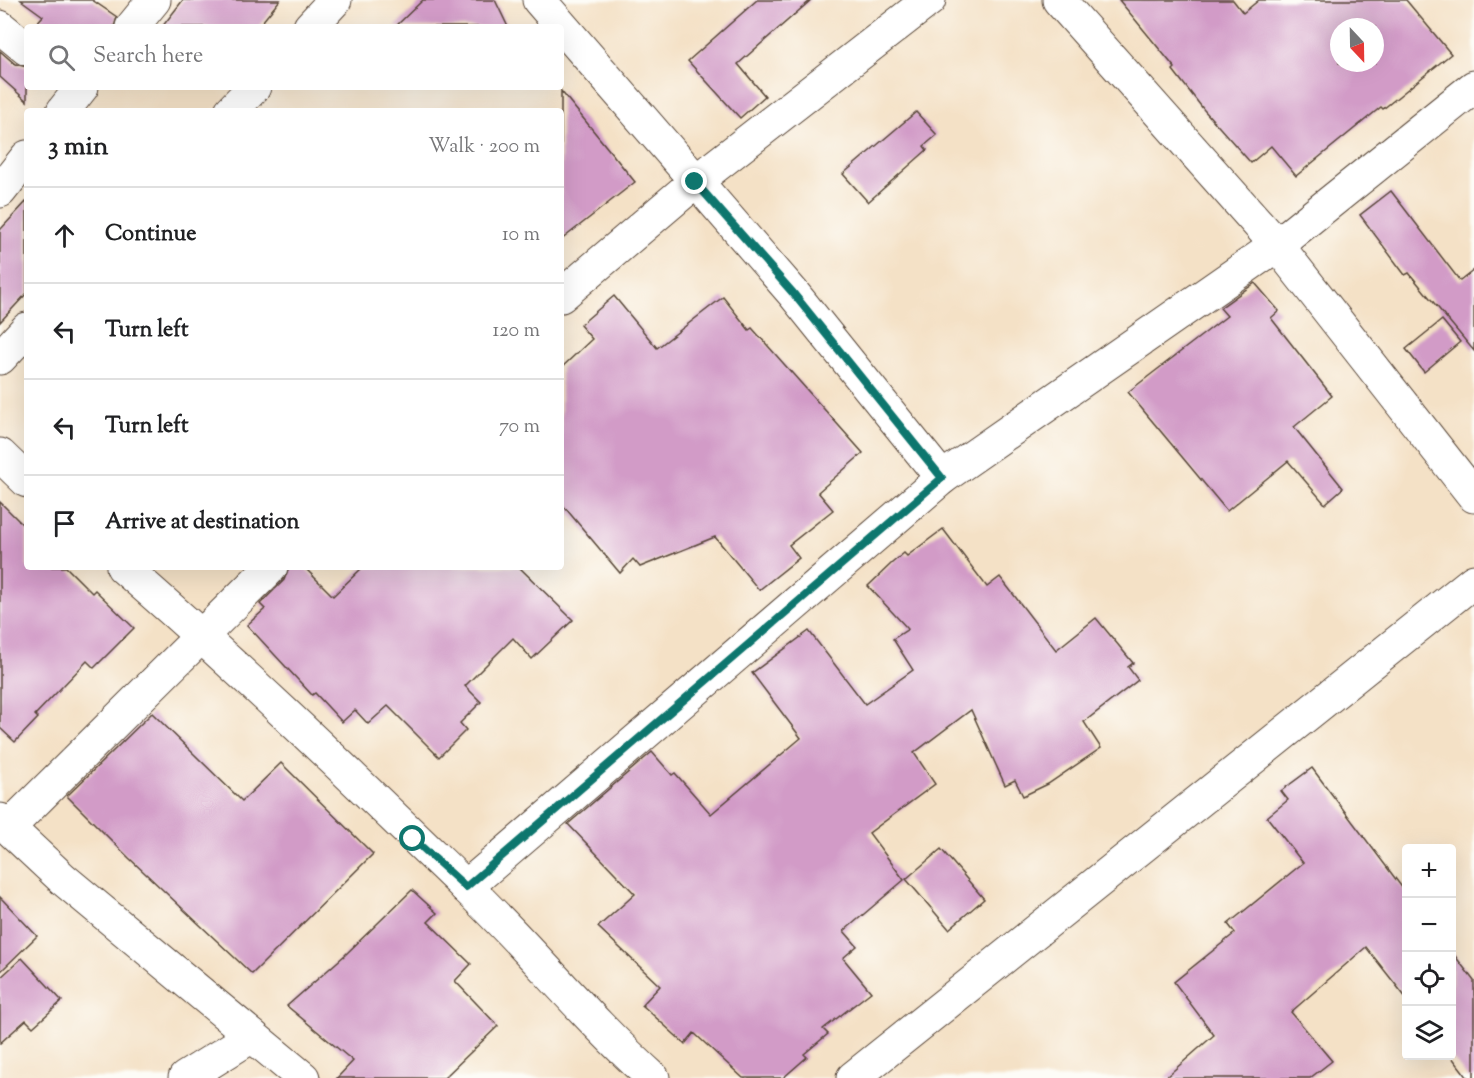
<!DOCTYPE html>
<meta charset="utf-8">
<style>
:root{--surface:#fff;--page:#f6f6f6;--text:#202124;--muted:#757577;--line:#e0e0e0}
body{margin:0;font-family:"Sorts Mill Goudy",serif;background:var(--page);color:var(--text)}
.controls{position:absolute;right:18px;bottom:18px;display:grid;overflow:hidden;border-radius:6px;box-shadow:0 6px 24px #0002}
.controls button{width:54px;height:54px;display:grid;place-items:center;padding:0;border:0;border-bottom:2px solid var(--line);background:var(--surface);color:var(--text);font:30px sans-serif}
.compass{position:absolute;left:1330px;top:18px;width:54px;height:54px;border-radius:50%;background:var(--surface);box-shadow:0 6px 24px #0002;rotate:158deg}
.stop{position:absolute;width:18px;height:18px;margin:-14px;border:4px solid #0f766e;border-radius:50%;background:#fff}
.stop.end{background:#0f766e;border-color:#fff;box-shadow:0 2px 6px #0008}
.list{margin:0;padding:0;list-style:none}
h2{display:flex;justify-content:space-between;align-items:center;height:78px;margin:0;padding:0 24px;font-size:26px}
h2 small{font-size:20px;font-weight:400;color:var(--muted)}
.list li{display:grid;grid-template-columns:39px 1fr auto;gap:18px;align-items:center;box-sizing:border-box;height:96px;padding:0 24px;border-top:2px solid var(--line)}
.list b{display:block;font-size:22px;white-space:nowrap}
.list em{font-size:20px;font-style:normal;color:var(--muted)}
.icon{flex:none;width:33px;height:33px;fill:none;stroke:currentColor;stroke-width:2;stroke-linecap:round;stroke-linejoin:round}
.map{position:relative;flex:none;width:1474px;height:1078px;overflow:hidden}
.search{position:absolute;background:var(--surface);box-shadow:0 6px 24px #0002;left:24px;top:24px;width:540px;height:66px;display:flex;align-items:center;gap:15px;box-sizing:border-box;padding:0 21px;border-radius:6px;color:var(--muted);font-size:22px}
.panel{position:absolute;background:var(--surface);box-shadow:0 6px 24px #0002;left:24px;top:108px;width:540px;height:462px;border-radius:6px}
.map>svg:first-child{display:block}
.building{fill:#d29bc7;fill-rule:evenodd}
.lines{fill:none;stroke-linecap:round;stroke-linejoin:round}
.minor-casing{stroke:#574537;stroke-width:35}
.minor{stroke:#fff;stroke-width:33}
.route{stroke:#0f766e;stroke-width:8}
</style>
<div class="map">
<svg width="1474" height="1078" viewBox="0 0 1474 1078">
<rect width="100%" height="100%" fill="#fdfcf7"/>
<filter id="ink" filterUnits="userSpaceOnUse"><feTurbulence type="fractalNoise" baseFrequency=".0167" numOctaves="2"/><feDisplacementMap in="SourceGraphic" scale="12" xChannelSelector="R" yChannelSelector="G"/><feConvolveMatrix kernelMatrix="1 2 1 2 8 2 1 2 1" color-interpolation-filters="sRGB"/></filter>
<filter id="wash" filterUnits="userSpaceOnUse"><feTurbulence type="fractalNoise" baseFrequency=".008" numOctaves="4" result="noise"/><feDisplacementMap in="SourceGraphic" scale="24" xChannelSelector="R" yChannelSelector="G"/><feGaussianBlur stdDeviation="1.35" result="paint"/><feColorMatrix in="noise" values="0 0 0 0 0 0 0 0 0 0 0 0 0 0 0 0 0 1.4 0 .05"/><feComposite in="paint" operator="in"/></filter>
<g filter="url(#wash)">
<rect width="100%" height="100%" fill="#f4e1c6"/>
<g id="blocks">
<g class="building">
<path d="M21,0H92L117,17L114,27H33L43,16Z"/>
<path d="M183,0H280L258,27H162Z"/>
<path d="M423,0H495L508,27H395Z"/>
<path d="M757,0H811L738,64L765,96L740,118L688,61Z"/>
<path d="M1119,0H1233L1243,13L1259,0H1406L1451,54L1383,109L1381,107L1296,176L1271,146L1251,163L1204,110L1173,70L1175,68ZM1339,27H1375V63H1339Z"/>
<path d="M0,51L15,64L27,67V101L0,77Z"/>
<path d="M561,91L635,182L561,240Z"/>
<path d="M916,112L937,135L924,146L927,150L868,202L843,174Z"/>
<path d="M1391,191L1460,281L1474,270V351L1409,273L1405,275L1360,215Z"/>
<path d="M27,201V293L0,322V230Z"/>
<path d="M1255,283L1279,311L1271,318L1332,396L1294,427L1343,488L1325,504L1288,461L1227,511L1128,392L1227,316L1220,308Z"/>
<path d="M614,296L657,348L723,297L749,330L752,328L863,453L818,492L833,510L789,545L799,558L759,590L715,537L640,567L633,559L620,573L561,503V368L592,339L580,325Z"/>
<path d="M1442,320L1460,342L1424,372L1406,349Z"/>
<path d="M0,502L27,529V567H66L92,593L95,590L134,628L94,668L87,661L35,715L38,718L15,742L0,728Z"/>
<path d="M943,529L987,587L1000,577L1056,650L1096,618L1133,663L1128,667L1138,680L1084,722L1101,748L1048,784L1023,796L1015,780L1005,785L971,710L914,753L935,784L869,833L904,880L844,931L857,946L843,958L871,992L823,1029L828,1034L804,1054L807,1057L783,1078H743L694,1033L685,1044L642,1005L660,986L598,927L635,894L568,824L652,752L672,775L675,773L711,814L801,738L752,673L809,631L865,704L913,670L893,639L908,629L868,586L892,563L904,553L907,556Z"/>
<path d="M289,567H304L333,596L363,567H519L573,620L532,659L513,638L465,686L481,702L460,723L466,730L439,757L388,706L368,724L355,710L342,722L315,693L312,695L247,625L265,609L260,604L284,580Z"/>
<path d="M152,713L242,801L281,763L373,854L252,974L129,858L67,796Z"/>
<path d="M1312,768L1407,894V999L1366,947L1291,1012L1332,1061L1310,1078H1165L1214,1035L1174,982L1235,933L1228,924L1303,863L1267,817L1288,800L1281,791Z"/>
<path d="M941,849L984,899L949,929L906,879Z"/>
<path d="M412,890L437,913L428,922L471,964L455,981L498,1026L444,1078H337L353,1061L287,1006L345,955Z"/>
<path d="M0,897L37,936L0,972Z"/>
<path d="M1452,952L1474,981V1078H1468L1451,1056Z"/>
<path d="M22,958L62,1001L33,1027L26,1020L0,1043V978Z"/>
</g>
</g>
</g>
<g filter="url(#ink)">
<use href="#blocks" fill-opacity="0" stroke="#574537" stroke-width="1.5"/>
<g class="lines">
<defs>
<g id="minor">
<path d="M539,0L793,293L942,478"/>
<path d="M1059,0L1277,245L1474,496"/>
<path d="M0,27L27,49"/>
<path d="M132,27L154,0"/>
<path d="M310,27L335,0"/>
<path d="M63,111L82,87"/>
<path d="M231,111L254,87"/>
<path d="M0,191L27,157"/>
<path d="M561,296L695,182L929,0"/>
<path d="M0,358L27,329"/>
<path d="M0,455L27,481"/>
<path d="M123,567C241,669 353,778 465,886C530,948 586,1018 653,1078"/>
<path d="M0,820L63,879L303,1078"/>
<path d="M9,827L271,567"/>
<path d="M466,887L942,478L1277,245L1474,87"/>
<path d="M185,1078L252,1036"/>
<path d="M853,1078L1474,581"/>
</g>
</defs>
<use href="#minor" class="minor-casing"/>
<use href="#minor" class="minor"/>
</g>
</g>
<g class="lines" filter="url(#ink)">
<path class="route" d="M413,839L466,887L942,478L793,293L695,182"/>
</g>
</svg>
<div class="controls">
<button>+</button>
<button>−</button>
<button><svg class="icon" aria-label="locate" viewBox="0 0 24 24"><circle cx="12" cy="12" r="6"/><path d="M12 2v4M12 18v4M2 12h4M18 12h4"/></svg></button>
<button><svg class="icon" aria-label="layers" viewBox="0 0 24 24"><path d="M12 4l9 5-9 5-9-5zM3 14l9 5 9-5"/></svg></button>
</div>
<svg class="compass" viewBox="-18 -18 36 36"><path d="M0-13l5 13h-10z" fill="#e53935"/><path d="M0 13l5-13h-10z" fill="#757577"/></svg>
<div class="stop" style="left:413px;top:839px"></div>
<div class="stop end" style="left:695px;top:182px"></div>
<div class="search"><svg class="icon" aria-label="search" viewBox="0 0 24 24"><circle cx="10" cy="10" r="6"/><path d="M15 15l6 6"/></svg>Search here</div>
<section class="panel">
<h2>3 min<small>Walk · 200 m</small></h2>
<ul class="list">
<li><svg class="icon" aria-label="ahead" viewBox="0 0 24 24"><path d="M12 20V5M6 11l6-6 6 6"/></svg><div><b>Continue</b></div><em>10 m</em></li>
<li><svg class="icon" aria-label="left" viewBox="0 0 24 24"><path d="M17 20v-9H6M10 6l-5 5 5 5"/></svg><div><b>Turn left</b></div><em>120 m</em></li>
<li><svg class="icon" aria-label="left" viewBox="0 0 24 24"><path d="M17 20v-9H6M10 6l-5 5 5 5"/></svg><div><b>Turn left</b></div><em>70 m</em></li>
<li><svg class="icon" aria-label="arrive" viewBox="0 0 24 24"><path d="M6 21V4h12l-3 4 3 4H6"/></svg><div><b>Arrive at destination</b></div></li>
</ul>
</section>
</div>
